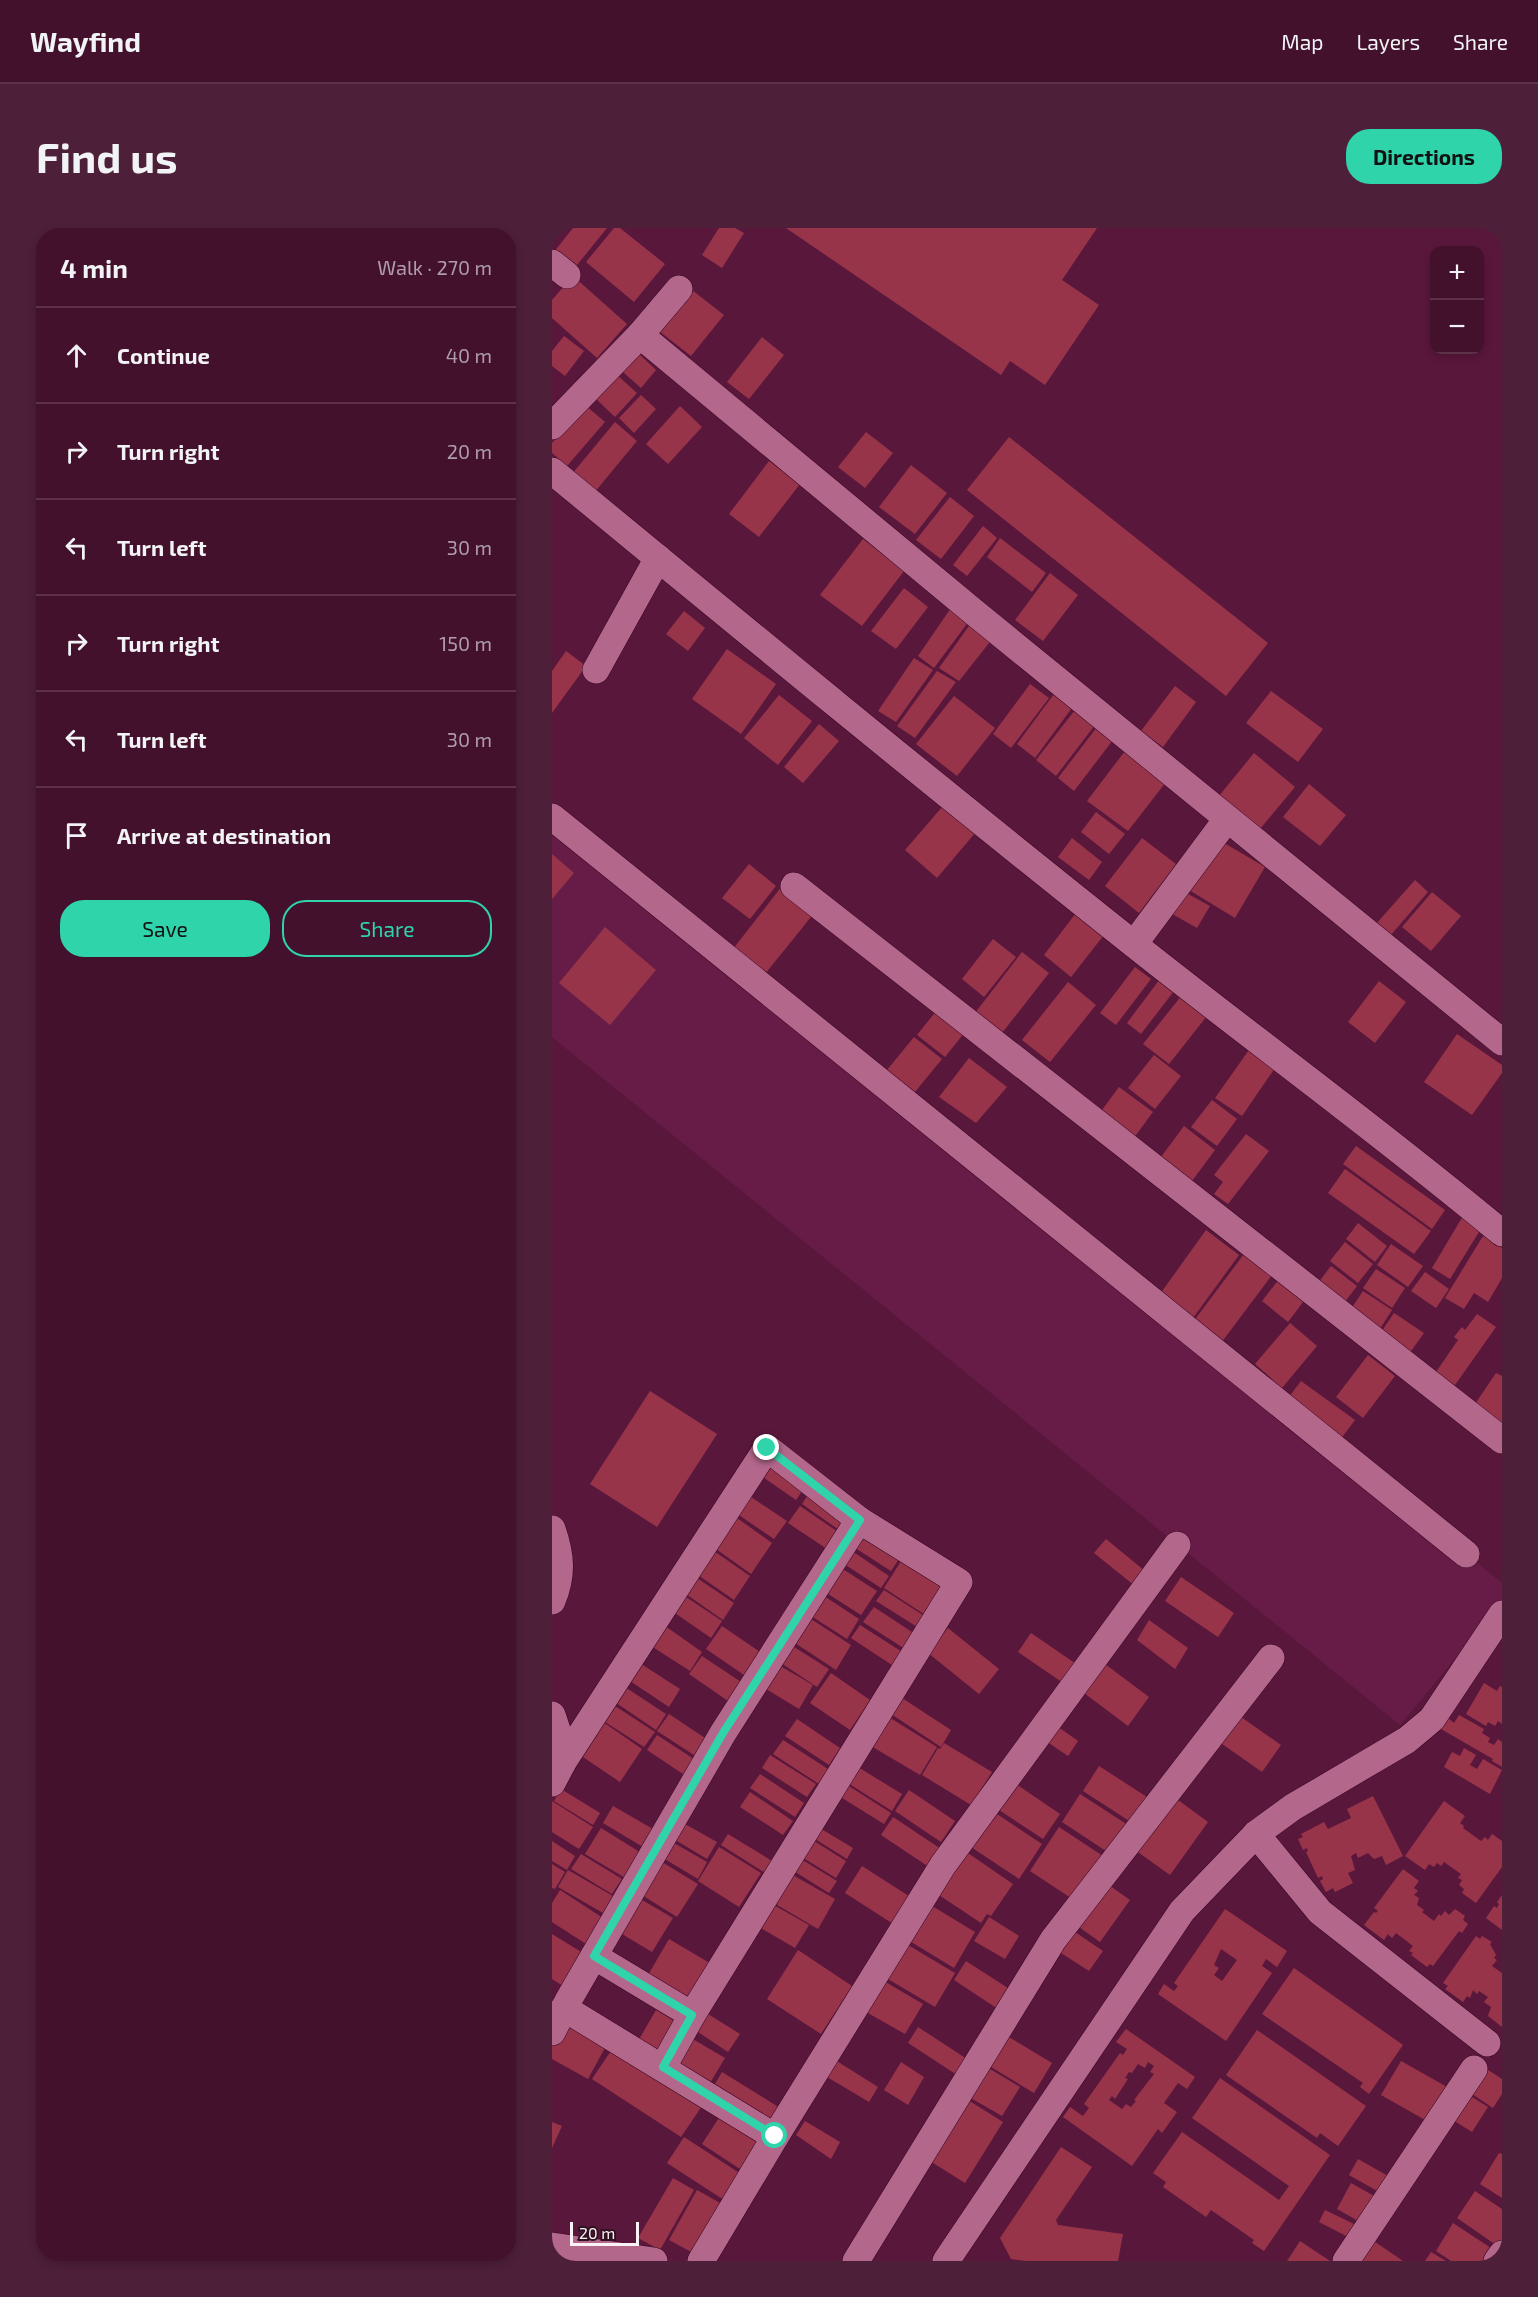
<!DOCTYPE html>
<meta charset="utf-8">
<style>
:root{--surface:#44112d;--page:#4e1f39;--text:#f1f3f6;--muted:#af9daa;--line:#5c3149;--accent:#2fd4aa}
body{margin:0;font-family:"Exo 2",sans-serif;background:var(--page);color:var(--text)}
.controls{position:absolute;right:18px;top:18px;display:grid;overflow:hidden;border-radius:12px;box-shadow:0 3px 9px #0003}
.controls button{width:54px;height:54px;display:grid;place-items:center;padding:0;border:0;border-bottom:2px solid var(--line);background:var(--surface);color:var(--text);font:30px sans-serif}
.scale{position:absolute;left:18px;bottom:15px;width:69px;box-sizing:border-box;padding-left:6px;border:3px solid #fbf2f6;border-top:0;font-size:16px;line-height:21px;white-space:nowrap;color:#fbf2f6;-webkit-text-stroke:4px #2f1120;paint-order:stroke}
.stop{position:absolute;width:18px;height:18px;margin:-14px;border:4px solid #2fd4aa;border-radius:50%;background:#fff}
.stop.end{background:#2fd4aa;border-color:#fff;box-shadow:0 2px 6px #0008}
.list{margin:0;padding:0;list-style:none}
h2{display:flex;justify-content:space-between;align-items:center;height:78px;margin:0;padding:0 24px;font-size:26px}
h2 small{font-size:20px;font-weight:400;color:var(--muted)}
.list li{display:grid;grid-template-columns:39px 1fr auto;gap:18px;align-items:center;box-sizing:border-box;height:96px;padding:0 24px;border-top:2px solid var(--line)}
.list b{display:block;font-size:22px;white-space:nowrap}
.list em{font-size:20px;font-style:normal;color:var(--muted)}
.actions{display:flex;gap:12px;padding:18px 24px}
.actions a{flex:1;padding:14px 0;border:2px solid var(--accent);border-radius:24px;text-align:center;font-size:21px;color:var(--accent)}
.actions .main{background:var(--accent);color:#111}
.icon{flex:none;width:33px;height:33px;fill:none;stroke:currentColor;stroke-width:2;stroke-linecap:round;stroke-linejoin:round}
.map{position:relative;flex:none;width:950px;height:2033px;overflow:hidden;border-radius:24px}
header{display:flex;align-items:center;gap:36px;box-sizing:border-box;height:84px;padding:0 30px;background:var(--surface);border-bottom:2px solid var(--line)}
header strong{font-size:28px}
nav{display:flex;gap:33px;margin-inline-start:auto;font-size:21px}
.intro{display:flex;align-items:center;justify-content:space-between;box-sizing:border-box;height:144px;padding:0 36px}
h1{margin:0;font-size:42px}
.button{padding:15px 27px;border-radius:24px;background:var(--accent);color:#111;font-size:21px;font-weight:700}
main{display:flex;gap:36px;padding:0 36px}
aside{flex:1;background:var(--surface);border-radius:24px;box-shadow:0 3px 9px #0003}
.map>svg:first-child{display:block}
.built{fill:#671c47}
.building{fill:#98344a;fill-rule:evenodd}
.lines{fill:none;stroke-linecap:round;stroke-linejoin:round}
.minor-casing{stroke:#370522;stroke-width:28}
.minor{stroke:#b2678b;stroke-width:27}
.route{stroke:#2fd4aa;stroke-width:8}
</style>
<header>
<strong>Wayfind</strong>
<nav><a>Map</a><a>Layers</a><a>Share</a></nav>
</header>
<div class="intro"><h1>Find us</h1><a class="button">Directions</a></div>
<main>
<aside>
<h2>4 min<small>Walk · 270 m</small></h2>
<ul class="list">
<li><svg class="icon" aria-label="ahead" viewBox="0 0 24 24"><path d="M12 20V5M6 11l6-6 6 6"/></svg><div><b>Continue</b></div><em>40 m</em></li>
<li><svg class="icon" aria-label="right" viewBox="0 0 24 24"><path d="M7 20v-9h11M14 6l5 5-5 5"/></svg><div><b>Turn right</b></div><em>20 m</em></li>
<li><svg class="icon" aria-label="left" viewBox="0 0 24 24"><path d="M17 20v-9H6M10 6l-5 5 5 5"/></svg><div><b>Turn left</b></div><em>30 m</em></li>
<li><svg class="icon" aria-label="right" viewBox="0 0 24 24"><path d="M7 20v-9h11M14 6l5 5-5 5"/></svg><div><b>Turn right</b></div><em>150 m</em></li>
<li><svg class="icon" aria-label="left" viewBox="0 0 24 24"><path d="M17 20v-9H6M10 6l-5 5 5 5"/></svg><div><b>Turn left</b></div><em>30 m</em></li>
<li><svg class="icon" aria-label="arrive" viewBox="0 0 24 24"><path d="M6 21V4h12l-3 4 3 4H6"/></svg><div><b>Arrive at destination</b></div></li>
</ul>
<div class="actions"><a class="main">Save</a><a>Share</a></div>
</aside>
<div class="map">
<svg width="950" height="2033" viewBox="0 0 950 2033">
<rect width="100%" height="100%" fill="#5a173c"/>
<path class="built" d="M0,580L950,1355V1374L848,1497L0,809Z"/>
<g class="building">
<path d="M21,0H55L21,42L1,25Z"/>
<path d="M62,0H68L113,36L82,74L34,34Z"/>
<path d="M167,0H183L192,5L170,40L150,27Z"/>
<path d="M234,0H545L510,52L547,77L493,157L458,133L449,147Z"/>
<path d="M21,48L75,96L45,130L0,90V72Z"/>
<path d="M140,62L172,87L139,128L107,103Z"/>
<path d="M12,108L32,123L13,148L0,138V123Z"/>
<path d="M210,109L232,127L197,171L175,154Z"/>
<path d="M87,126L104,142L89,160L71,144Z"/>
<path d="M64,146L85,165L63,189L42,169Z"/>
<path d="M89,167L104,181L82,205L67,190Z"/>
<path d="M33,177L53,194L15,238L0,225V215Z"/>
<path d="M128,178L150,199L116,236L94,216Z"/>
<path d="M63,194L85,213L42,265L20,246Z"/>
<path d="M314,204L341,225L313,260L286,239Z"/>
<path d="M457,209L716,415L674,468L415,262Z"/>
<path d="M217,233L248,256L207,309L177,286Z"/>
<path d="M359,237L395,265L363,306L327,279Z"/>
<path d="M398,269L422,288L389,331L364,312Z"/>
<path d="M431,298L445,310L415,348L401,337Z"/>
<path d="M448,310L494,345L480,364L435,329Z"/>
<path d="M311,311L352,343L310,398L268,367Z"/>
<path d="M498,345L526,367L491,413L463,392Z"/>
<path d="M352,360L376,379L344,421L319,403Z"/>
<path d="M399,380L417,393L382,440L366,428Z"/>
<path d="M132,383L153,400L136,423L114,406Z"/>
<path d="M419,395L441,410L407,453L387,440Z"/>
<path d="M175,421L224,456L189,506L140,471Z"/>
<path d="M14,423L34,438L0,485V443Z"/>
<path d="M362,430L381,442L344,494L326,483Z"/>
<path d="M385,443L404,454L363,510L345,498Z"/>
<path d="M478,456L497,470L459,520L441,506Z"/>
<path d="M623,458L644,474L611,519L589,503Z"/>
<path d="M719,463L771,501L746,534L694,495Z"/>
<path d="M502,466L520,480L483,530L465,516Z"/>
<path d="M227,467L260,493L226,537L192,510Z"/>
<path d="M402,468L443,500L405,548L364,516Z"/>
<path d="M523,482L543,497L504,548L484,532Z"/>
<path d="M267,496L287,513L251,555L232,539Z"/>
<path d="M545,499L561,512L522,563L506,550Z"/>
<path d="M573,523L614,554L576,603L535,573Z"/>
<path d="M702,525L743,559L708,601L667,568Z"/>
<path d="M757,556L794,587L768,618L731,589Z"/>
<path d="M391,578L423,605L385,650L353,622Z"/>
<path d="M544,584L573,606L557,626L529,604Z"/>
<path d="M520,610L550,634L537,652L506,629Z"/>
<path d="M590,610L624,636L587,685L553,658Z"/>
<path d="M667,612L713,639L683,690L637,662Z"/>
<path d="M0,626L22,645L0,671Z"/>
<path d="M197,636L224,658L198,691L170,670Z"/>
<path d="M863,652L876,664L838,708L824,696Z"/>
<path d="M230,658L263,684L213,746L181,721Z"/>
<path d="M627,661L658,678L645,700L615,683Z"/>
<path d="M880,664L909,688L879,723L850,699Z"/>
<path d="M524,685L552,707L519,749L492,727Z"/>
<path d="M53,699L104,742L58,797L7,755Z"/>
<path d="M441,711L464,729L432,769L410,751Z"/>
<path d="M470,724L497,745L450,805L423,785Z"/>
<path d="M583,739L599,751L564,797L548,785Z"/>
<path d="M608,751L622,763L589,806L575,795Z"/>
<path d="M827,753L854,774L823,815L796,794Z"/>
<path d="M516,754L544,777L498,834L470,812Z"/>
<path d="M630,767L655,788L617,836L591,816Z"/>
<path d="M385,782L413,804L393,829L365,807Z"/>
<path d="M905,806L950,837V845L920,887L872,854Z"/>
<path d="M362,809L390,831L363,864L335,842Z"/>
<path d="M697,822L723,840L690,888L663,870Z"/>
<path d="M602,827L629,848L603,881L576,860Z"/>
<path d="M417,830L455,859L424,895L387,869Z"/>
<path d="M567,859L601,884L581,911L547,886Z"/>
<path d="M660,872L685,891L665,918L639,899Z"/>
<path d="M632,898L663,922L640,953L609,929Z"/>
<path d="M694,906L717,923L676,976L662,966L671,954L662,947Z"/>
<path d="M804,918L893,982L880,1001L791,936Z"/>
<path d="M793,941L879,1003L862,1026L776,965Z"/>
<path d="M911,988L930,999L898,1051L880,1040Z"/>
<path d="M806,995L835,1018L823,1034L794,1011Z"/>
<path d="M654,1002L687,1027L641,1090L608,1066Z"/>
<path d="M931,1008L950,1020V1050L936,1074L922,1065L912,1081L893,1070Z"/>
<path d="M793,1014L821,1036L806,1055L778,1033Z"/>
<path d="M839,1016L871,1038L856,1059L825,1037Z"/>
<path d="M692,1026L720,1047L669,1115L641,1094Z"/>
<path d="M779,1038L805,1058L789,1079L763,1059Z"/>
<path d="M824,1041L853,1060L840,1080L811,1060Z"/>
<path d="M873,1044L897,1061L884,1080L859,1063Z"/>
<path d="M728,1050L754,1070L736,1094L710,1073Z"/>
<path d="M811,1063L840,1082L824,1107L795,1087Z"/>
<path d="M842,1085L872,1105L854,1130L825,1110Z"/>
<path d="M925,1086L944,1099L903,1157L884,1144L906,1112L902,1109L910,1099L913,1102Z"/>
<path d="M738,1095L765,1118L730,1160L703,1136Z"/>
<path d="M816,1127L843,1148L811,1190L784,1169Z"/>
<path d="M944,1145L950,1148V1199L921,1179Z"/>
<path d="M749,1153L803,1192L788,1212L734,1173Z"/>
<path d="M98,1163L165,1206L105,1299L38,1256Z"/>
<path d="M214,1227L255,1256L244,1272L202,1243Z"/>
<path d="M259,1262L301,1290L290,1304L250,1276Z"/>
<path d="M193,1265L235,1293L222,1311L181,1283Z"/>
<path d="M248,1278L289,1306L278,1323L236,1295Z"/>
<path d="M178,1285L220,1315L199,1346L157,1316Z"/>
<path d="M310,1303L349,1328L339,1343L300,1318Z"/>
<path d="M554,1311L599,1348L588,1362L542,1325Z"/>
<path d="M159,1321L198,1348L182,1372L143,1345Z"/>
<path d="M297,1321L337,1348L329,1360L289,1334Z"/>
<path d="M351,1330L398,1361L378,1390L332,1360Z"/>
<path d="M286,1338L325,1363L309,1387L270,1362Z"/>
<path d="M142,1348L182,1375L171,1392L131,1364Z"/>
<path d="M629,1349L682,1385L666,1409L613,1373Z"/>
<path d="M332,1362L377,1391L370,1402L324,1373Z"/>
<path d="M269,1366L307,1391L295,1411L256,1386Z"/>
<path d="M131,1367L170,1393L159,1410L120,1383Z"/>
<path d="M322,1379L366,1408L356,1423L311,1394Z"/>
<path d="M253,1387L299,1417L284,1442L237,1411Z"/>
<path d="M597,1392L636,1420L623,1441L585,1412Z"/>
<path d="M106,1393L150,1424L138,1443L93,1414Z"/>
<path d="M308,1397L355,1427L346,1441L299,1410Z"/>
<path d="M170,1398L211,1426L195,1449L154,1421Z"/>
<path d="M396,1400L447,1441L427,1466L376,1425Z"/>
<path d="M479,1405L530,1440L517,1459L466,1424Z"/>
<path d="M231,1412L277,1441L265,1459L220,1429Z"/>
<path d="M150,1428L192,1456L179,1475L137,1446Z"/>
<path d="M83,1432L128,1461L117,1479L72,1449Z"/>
<path d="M223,1435L261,1457L247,1481L209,1458Z"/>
<path d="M553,1436L597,1469L576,1498L532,1465Z"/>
<path d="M279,1445L318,1472L298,1502L258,1475Z"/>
<path d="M932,1455L945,1463L948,1458L950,1459V1496L946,1493L943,1498L936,1494L934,1498L914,1486Z"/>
<path d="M70,1457L114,1486L104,1502L60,1472Z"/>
<path d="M347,1468L399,1502L389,1519L336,1484Z"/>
<path d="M60,1476L103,1504L92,1519L50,1492Z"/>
<path d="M682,1484L729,1517L710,1544L663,1511Z"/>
<path d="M117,1486L156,1512L145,1529L105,1503Z"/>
<path d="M332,1486L385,1519L368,1547L314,1515Z"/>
<path d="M907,1487L932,1501L930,1505L938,1510L936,1514L942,1517L946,1511L950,1514V1539L940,1533L941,1531L889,1501L896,1490L902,1495Z"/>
<path d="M245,1491L288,1520L277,1537L233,1508Z"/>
<path d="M51,1494L90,1521L68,1554L28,1527Z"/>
<path d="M502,1496L526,1513L516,1528L491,1511Z"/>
<path d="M105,1507L145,1533L134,1548L95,1522Z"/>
<path d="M231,1512L276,1541L267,1556L221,1526Z"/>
<path d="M392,1515L440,1544L419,1577L370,1547L386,1520L388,1521Z"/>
<path d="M912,1520L924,1527L918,1537L925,1541L931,1531L950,1542L938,1566L892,1539L900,1524L908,1528Z"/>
<path d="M218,1527L264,1556L255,1569L210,1540Z"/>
<path d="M301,1536L350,1566L340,1583L291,1552Z"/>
<path d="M547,1538L598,1571L582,1596L531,1563Z"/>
<path d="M208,1546L252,1575L243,1589L198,1560Z"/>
<path d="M289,1553L339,1585L332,1596L282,1565Z"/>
<path d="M461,1554L508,1586L491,1611L444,1580Z"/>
<path d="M9,1561L48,1585L41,1597L2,1573Z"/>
<path d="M357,1562L403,1593L389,1614L343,1583Z"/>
<path d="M198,1564L241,1593L231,1607L188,1579Z"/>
<path d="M528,1566L579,1599L560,1627L510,1594Z"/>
<path d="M821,1568L851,1628L834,1637L830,1628L822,1631L816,1625L806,1630L804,1625L799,1628L803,1642L796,1645L801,1655L783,1664L781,1660L774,1664L768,1653L771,1651L770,1648L766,1650L754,1624L756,1623L755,1620L751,1622L746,1611L751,1609L749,1606L772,1594L776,1601L799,1590L795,1581Z"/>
<path d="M622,1569L656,1594L618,1647L583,1622Z"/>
<path d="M0,1573L41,1599L27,1621L0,1604Z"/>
<path d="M892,1573L913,1588L908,1595L912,1598L911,1600L929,1613L933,1609L936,1612L940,1606L950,1613V1639L924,1675L910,1665L912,1661L907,1657L910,1652L906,1650L909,1646L892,1634L889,1638L885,1635L882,1639L877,1636L873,1642L853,1628Z"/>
<path d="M61,1578L101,1601L91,1619L51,1595Z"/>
<path d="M442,1584L490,1616L467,1651L419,1619Z"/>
<path d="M341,1589L392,1623L380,1641L329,1607Z"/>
<path d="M124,1591L165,1614L155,1631L115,1607Z"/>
<path d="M261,1596L301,1620L295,1631L255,1606Z"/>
<path d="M507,1599L554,1630L525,1674L478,1643Z"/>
<path d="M49,1600L91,1626L75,1651L33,1626Z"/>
<path d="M176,1606L220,1633L213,1645L169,1617Z"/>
<path d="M254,1608L294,1633L284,1650L243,1625Z"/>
<path d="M115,1611L155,1634L146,1651L106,1627Z"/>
<path d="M0,1613L23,1628L15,1642L0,1633Z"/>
<path d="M167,1619L209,1645L187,1679L146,1653Z"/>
<path d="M413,1623L461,1656L439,1688L435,1686L429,1695L384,1665Z"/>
<path d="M29,1626L70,1651L60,1666L19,1641Z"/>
<path d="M244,1628L285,1653L277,1665L237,1640Z"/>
<path d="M105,1631L146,1656L125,1689L85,1664Z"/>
<path d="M0,1636L13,1644L3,1661L0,1660Z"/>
<path d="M310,1638L363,1672L346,1699L293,1665Z"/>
<path d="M851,1641L867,1653L862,1660L866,1663L862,1667L867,1670L865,1677L872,1682L870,1684L882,1693L887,1686L889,1688L893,1683L897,1687L903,1681L913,1688L911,1692L916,1696L910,1705L907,1703L881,1738L878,1736L875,1739L859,1727L861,1725L857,1723L861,1718L844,1705L840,1710L836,1706L832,1712L812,1697L822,1684L824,1685L826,1683L822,1680Z"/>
<path d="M16,1642L61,1668L51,1685L6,1659Z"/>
<path d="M232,1642L283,1671L266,1701L215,1671Z"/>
<path d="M551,1653L578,1672L548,1714L520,1694Z"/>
<path d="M8,1662L51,1690L34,1716L0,1694V1675Z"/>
<path d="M950,1667V1702L934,1690L942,1678L945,1680L947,1676L945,1674Z"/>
<path d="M85,1669L121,1690L100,1724L65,1703Z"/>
<path d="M213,1672L257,1697L243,1720L200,1695Z"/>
<path d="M372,1673L423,1704L402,1740L351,1709Z"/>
<path d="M673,1681L735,1723L725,1739L714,1731L710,1738L720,1745L674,1813L606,1766L612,1756L622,1763L626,1758L622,1755ZM669,1721L685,1732L670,1753L662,1747L667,1740L662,1737Z"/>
<path d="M437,1689L467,1708L453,1731L422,1713Z"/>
<path d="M523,1704L551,1723L537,1743L509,1725Z"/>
<path d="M0,1706L31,1725L11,1758L0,1751Z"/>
<path d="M924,1708L928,1711L930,1708L940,1714L938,1716L944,1727L942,1730L945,1732L940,1738L950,1745V1799L936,1788L939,1779L932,1774L936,1769L927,1763L925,1766L921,1762L918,1770L915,1768L911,1774L893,1761L896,1758L891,1755Z"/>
<path d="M117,1711L161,1737L135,1780L92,1754Z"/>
<path d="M356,1717L403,1745L383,1779L336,1751Z"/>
<path d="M246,1722L300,1758L269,1806L215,1771Z"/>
<path d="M414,1733L462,1764L449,1783L402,1752Z"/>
<path d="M742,1740L851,1817L817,1866L808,1859L811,1855L710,1786Z"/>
<path d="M325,1749L371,1776L353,1806L307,1780Z"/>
<path d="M148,1781L188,1806L176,1824L137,1798Z"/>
<path d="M104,1782L124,1794L104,1827L85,1815Z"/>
<path d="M11,1792L55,1816L36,1851L0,1831V1811Z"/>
<path d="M366,1799L415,1831L405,1847L356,1815Z"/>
<path d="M574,1801L643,1849L635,1861L626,1855L612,1875L625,1884L610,1905L606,1901L580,1938L511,1889L518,1879L531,1888L537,1880L532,1876L568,1825L571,1827L575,1821L564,1814ZM596,1834L602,1838L598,1844L602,1846L582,1872L584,1873L579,1879L574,1876L570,1881L557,1872L560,1868L563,1871L576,1851L573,1850L577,1844L580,1845L586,1836L593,1840Z"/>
<path d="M705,1802L814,1878L786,1918L768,1905L765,1910L674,1847Z"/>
<path d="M447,1803L500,1835L482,1865L429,1833Z"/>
<path d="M134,1807L173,1830L158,1855L119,1832Z"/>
<path d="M61,1820L150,1878L129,1909L40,1851Z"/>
<path d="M280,1830L326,1859L317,1874L270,1846Z"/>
<path d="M849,1833L895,1859L875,1893L829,1867Z"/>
<path d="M349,1834L372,1849L356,1877L332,1862Z"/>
<path d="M428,1835L468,1859L450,1888L410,1865Z"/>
<path d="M930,1838L950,1851V1866L941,1880L914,1862Z"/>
<path d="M170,1844L228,1880L221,1892L163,1856Z"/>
<path d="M668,1850L778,1927L712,2023L700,2015L702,2012L659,1982L654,1989L611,1959L614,1954L601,1945L630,1904L727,1972L737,1958L640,1890Z"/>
<path d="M912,1864L936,1879L920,1904L896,1889Z"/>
<path d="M408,1867L451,1894L413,1955L370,1928Z"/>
<path d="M172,1882L213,1910L191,1943L150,1916Z"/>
<path d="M253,1893L288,1914L279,1931L244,1907Z"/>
<path d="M0,1894L10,1898L0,1920Z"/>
<path d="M132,1909L189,1946L172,1972L115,1935Z"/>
<path d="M509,1919L540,1939L504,1992L506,1997L571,2006L566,2033H474L459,2031L448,2010Z"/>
<path d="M947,1925L950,1926V1970L928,1956Z"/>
<path d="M806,1931L836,1948L827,1964L797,1947Z"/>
<path d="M121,1950L142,1962L108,2022L86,2010Z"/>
<path d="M799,1955L824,1969L810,1995L785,1981Z"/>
<path d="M145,1962L170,1976L143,2026L117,2012Z"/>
<path d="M923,1963L950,1981V2014L947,2019L905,1990Z"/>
<path d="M773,1982L808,1999L802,2012L767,1994Z"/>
<path d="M901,1995L948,2026L944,2033H899L884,2023Z"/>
<path d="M813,2007L851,2033H795Z"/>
<path d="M748,2013L778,2033H735Z"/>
<path d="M879,2024L894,2033H873Z"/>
</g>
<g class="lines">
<defs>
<g id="minor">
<path d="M0,35L15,47"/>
<path d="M88,107L423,385L950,814"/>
<path d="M0,198L88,107L127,61"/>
<path d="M0,243C192,401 384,559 579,714C702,812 829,904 950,1005"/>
<path d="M44,442L106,330"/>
<path d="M0,589L914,1326"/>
<path d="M242,658L950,1212"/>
<path d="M582,716L675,591"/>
<path d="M0,1301C9,1327 11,1347 0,1373"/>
<path d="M0,1487L7,1508L11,1534"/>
<path d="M0,1555L11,1534L215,1220L307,1292L171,1505L17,1771L0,1804"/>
<path d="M704,1606L768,1684L935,1815"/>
<path d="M42,1728L140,1787L407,1354L307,1292"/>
<path d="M12,1780L223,1909"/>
<path d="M111,1839L140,1787"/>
<path d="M0,2018L102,2033"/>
<path d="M149,2033L223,1909L391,1637L625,1317"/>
<path d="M304,2033L501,1712L719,1430"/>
<path d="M394,2033L630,1683L704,1606L741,1579L855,1512L880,1491L950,1386"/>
<path d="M794,2033L922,1841"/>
<path d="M945,2033L950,2026"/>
</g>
</defs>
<use href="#minor" class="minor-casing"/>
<use href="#minor" class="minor"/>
</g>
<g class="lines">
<path class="route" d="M215,1220L308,1292L171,1505L42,1728L140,1787L111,1839L223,1908"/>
</g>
</svg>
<div class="controls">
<button>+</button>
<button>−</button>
</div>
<div class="scale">20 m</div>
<div class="stop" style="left:223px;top:1908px"></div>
<div class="stop end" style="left:215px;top:1220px"></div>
</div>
</main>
